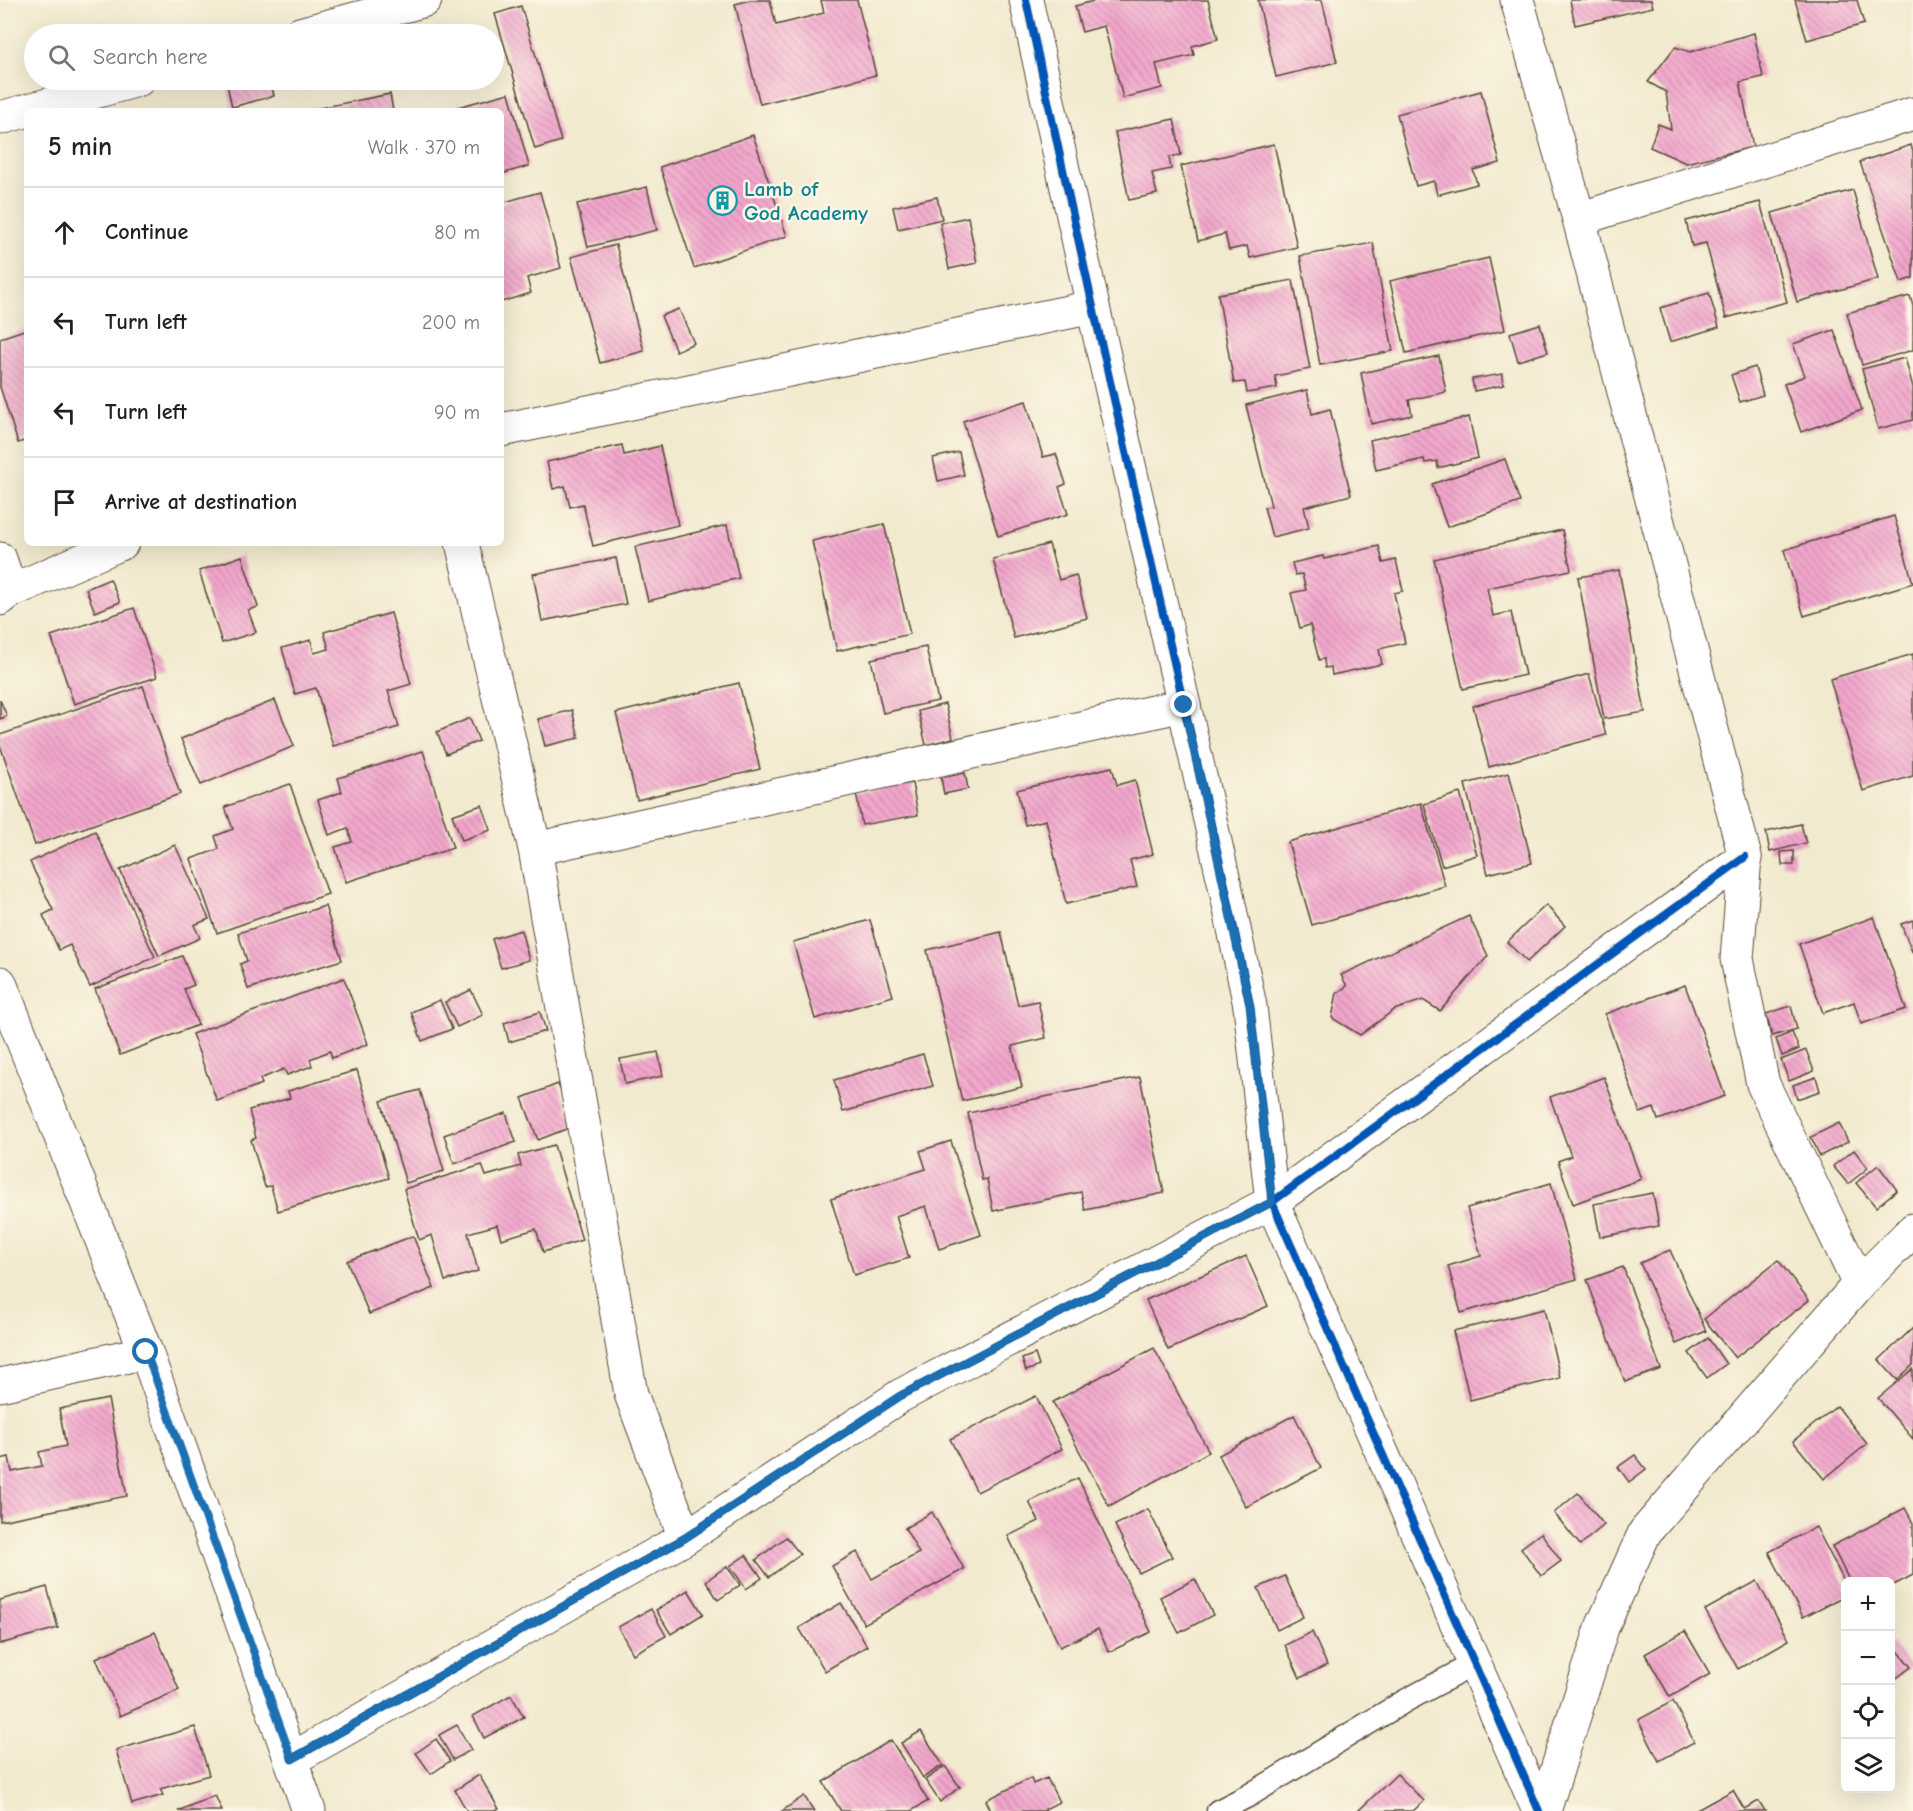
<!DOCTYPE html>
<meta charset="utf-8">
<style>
:root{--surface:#fff;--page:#f6f6f6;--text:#202124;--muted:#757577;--line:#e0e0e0}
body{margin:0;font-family:"Comic Neue",sans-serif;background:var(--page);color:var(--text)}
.controls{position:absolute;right:18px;bottom:18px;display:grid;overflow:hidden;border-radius:9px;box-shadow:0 6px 24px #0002}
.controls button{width:54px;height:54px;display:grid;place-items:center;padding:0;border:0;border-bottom:2px solid var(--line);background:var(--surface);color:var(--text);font:30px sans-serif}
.stop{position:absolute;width:18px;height:18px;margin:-14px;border:4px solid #1f6fb2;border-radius:50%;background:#fff}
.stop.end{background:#1f6fb2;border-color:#fff;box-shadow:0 2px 6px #0008}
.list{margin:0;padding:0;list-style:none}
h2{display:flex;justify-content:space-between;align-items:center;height:78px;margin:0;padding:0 24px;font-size:26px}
h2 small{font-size:20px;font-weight:400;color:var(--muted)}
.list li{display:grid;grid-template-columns:39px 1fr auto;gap:18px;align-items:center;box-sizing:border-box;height:90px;padding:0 24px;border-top:2px solid var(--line)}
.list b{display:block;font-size:22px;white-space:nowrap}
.list em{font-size:20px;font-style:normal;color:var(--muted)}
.icon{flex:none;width:33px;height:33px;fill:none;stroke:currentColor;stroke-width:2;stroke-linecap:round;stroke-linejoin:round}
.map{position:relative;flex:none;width:1913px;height:1811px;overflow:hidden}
.search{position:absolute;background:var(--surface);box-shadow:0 6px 24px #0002;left:24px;top:24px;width:480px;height:66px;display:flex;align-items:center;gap:15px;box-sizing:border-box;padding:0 21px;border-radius:33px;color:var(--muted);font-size:22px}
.panel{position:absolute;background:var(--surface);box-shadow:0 6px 24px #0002;left:24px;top:108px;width:480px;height:438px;border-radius:9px}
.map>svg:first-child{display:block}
.building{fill:url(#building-back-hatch)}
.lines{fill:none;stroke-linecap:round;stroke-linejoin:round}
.service-casing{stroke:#564739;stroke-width:25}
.minor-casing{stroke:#564739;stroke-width:35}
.service{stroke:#fff;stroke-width:22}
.minor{stroke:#fff;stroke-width:33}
.cycleway-casing{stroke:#fcf5e5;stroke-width:11}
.cycleway{stroke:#0057b8;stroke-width:8}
.route{stroke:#1f6fb2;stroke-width:8}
.labels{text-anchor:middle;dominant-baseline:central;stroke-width:5;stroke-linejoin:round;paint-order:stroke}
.culture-label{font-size:21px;font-weight:bold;fill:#0d838f;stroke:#fcf5e5;text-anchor:start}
</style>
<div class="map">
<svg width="1913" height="1811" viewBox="0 0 1913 1811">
<defs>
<pattern id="building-back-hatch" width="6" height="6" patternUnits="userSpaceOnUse" patternTransform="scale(1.5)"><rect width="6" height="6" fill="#f3a7cd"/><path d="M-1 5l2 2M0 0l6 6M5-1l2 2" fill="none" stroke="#c688a6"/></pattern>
</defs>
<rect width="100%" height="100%" fill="#fcf5e5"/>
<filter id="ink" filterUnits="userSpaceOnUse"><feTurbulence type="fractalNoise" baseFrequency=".0167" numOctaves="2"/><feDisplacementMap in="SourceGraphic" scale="12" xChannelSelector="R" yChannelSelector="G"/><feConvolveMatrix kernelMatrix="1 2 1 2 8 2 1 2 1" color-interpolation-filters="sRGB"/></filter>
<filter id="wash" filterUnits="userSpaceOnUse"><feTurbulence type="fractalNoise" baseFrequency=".008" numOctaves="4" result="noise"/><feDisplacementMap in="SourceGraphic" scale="24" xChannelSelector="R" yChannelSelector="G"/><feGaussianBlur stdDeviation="1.35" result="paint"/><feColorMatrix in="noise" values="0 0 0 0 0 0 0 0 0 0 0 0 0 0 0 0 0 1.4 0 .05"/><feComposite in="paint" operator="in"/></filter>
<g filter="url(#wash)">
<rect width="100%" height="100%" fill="#f2eacf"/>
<g id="blocks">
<g class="building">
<path d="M751,0H770L776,25L824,13L821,0H857L876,75L760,104L735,4Z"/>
<path d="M1097,0H1208L1218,39L1192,46L1194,55L1156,64L1162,88L1123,98L1104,26L1082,32L1075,6Z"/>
<path d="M1258,0H1322L1337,62L1276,77Z"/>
<path d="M1570,0H1651L1653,7L1575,25Z"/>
<path d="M1795,0H1857L1864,24L1807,40Z"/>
<path d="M521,6L561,141L535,149L495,14Z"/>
<path d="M1754,33L1763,77L1740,82L1753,147L1686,163L1650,147L1658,124L1671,129L1666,92L1648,82L1675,47L1690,52Z"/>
<path d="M226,80H270L274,96L232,107Z"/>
<path d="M1481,91L1500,163L1473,170L1477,184L1437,195L1434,181L1416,186L1397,114Z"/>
<path d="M509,93L529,166L501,174V111L447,110Z"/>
<path d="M390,94L393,111H309V110Z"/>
<path d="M1174,119L1181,155L1169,157L1171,169L1152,173L1157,194L1129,200L1115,132Z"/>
<path d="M753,135L787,236L694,268L660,167Z"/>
<path d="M1274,144L1297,247L1250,258L1247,246L1229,250L1225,234L1198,241L1181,166Z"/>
<path d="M1911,145L1913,152V278L1901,282L1860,162Z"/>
<path d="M647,187L657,230L588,247L577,204Z"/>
<path d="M1853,190L1878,279L1797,302L1772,213Z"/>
<path d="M540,192L561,268L527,278L531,293L501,302V203Z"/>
<path d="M937,197L942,219L898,229L893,207Z"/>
<path d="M1760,202L1787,302L1726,318L1706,243L1692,246L1686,221Z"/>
<path d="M968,217L977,263L949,269L940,223Z"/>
<path d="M1373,243L1393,351L1320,365L1300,256Z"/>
<path d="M616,245L644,351L600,363L571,257Z"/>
<path d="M1489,258L1505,330L1406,353L1390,281Z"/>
<path d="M1293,280L1310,369L1275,376L1277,388L1247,393L1245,382L1234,383L1218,294Z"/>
<path d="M1709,293L1719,327L1670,342L1660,308Z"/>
<path d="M1910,296L1913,306V350L1862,365L1847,313Z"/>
<path d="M679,309L694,343L676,351L661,316Z"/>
<path d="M1540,324L1548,352L1518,361L1510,333Z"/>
<path d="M27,329V440L18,443L0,387V338Z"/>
<path d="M1834,330L1862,410L1801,432L1784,384L1805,376L1793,344Z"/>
<path d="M1439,356L1446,392L1409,400L1412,415L1371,424L1361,373Z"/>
<path d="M1905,358L1913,387V420L1878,429L1862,369Z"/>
<path d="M1755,367L1763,395L1740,402L1731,375Z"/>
<path d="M1502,374L1504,385L1474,391L1472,379Z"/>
<path d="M1307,390L1312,414L1330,409L1351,495L1304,507L1309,528L1272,537L1264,507L1271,506L1246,405Z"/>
<path d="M1026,401L1043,457L1056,454L1066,484L1059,487L1068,514L998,536L963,421Z"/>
<path d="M1469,417L1478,458L1438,468L1437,461L1425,463L1424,459L1376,470L1370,440Z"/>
<path d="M622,445L624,455L660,446L678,525L593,546L583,504L570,507L565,486L553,489L547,462Z"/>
<path d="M959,452L964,475L938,481L933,458Z"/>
<path d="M1505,459L1520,502L1447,527L1432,484Z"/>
<path d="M1894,516L1913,583L1804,616L1784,550Z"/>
<path d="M884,524L910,634L837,651L812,541Z"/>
<path d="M727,525L739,578L648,601L635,547Z"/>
<path d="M1562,530L1571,570L1487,588L1493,616L1511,612L1525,675L1463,689L1434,559Z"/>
<path d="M1049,544L1059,580L1076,575L1087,618L1014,638L993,559Z"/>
<path d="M1379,546L1383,563L1396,560L1403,591L1394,593L1405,643L1379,649L1382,664L1332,675L1331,667L1325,668L1324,659L1319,660L1310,625L1300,628L1291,593L1306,590L1302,574L1295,575L1292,563L1323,556L1324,559Z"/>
<path d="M242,556L258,607L248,610L256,632L222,643L199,571Z"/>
<path d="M616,558L626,604L542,621L533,574Z"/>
<path d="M1619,570L1645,712L1604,719L1578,577Z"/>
<path d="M110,579L120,602L95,612L86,589Z"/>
<path d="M134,608L157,677L74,704L51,636Z"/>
<path d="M391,613L411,684L388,691L399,727L333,746L316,688L295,694L282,648L311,640L314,653L329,649L324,632Z"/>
<path d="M926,647L938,701L883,713L871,659Z"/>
<path d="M1913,654V776L1863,791L1830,679Z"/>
<path d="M1589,674L1606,735L1489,767L1473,706Z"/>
<path d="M739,683L760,769L637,800L616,713Z"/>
<path d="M143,686L180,794L35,845L0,745V735Z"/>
<path d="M0,700L7,716L0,719Z"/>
<path d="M275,700L294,746L201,785L181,739Z"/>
<path d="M945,704L953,738L926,745L918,711Z"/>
<path d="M572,710L579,738L545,746L538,719Z"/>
<path d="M470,718L479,741L446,754L437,732Z"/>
<path d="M423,751L453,848L346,882L335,847L352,842L348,828L329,835L318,800L342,792L338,778Z"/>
<path d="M1112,767L1117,785L1135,780L1153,854L1130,860L1137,887L1066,904L1046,820L1025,825L1017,790Z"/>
<path d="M965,773L968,789L944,794L941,778Z"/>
<path d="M1509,773L1532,863L1488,874L1465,784Z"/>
<path d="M912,783L918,815L862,825L856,793Z"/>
<path d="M290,784L328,894L217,933L191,859L219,849L215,836L233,829L225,807Z"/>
<path d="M1460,793L1477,855L1442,866L1424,804Z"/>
<path d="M1421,803L1445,886L1312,925L1288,842Z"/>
<path d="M482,805L491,830L462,840L452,815Z"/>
<path d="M1801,824L1806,843L1770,852L1766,832Z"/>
<path d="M95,831L155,957L90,987L70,945L59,950L43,915L53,910L30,862Z"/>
<path d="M175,845L209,919L194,925L200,938L159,956L120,870Z"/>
<path d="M1794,851V865H1782L1781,852Z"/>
<path d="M1546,905L1565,926L1527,962L1507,942Z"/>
<path d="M325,906L342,960L248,989L240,964L247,961L238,933Z"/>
<path d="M1469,916L1488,956L1440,1011L1423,1000L1394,1010L1360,1035L1332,1018L1337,993L1347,986L1341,975Z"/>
<path d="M1874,917L1906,1009L1861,1024L1854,1002L1823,1013L1799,944Z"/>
<path d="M870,920L893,996L815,1019L793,942Z"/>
<path d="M1913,920V954L1901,924Z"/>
<path d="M521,930L529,960L501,968L492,939Z"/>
<path d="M1001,932L1018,1005L1038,1001L1046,1038L1012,1046L1022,1087L962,1101L927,950Z"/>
<path d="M182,956L194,985L184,989L198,1025L120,1055L95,989Z"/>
<path d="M344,978L368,1044L332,1058L330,1051L310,1059L312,1066L287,1075L284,1069L260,1079L262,1084L217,1101L192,1034Z"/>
<path d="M1685,985L1725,1096L1658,1120L1654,1108L1640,1113L1605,1014Z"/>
<path d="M471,990L483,1015L457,1027L445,1002Z"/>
<path d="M440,1000L452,1029L422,1041L411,1012Z"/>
<path d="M1791,1006L1797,1029L1772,1036L1766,1014Z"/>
<path d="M540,1012L546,1031L509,1042L504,1023Z"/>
<path d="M1792,1032L1799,1049L1782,1056L1776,1039Z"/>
<path d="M1806,1050L1814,1071L1789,1081L1781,1060Z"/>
<path d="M658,1052L663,1076L625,1084L620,1059Z"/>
<path d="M923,1054L933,1086L843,1112L834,1080Z"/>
<path d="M357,1070L389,1178L278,1211L271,1186L265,1187L251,1140L256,1138L249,1110L290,1098L288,1091Z"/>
<path d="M1140,1077L1164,1193L1085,1210L1081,1192L993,1211L987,1179L982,1180L968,1113Z"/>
<path d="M1604,1077L1641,1179L1573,1204L1558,1161L1571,1156L1550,1097Z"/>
<path d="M1816,1077L1820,1091L1797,1099L1793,1085Z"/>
<path d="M558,1084L574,1126L538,1140L522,1098Z"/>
<path d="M420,1090L444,1171L406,1183L381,1101Z"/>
<path d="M506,1113L516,1142L454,1164L444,1135Z"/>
<path d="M1839,1123L1848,1142L1820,1156L1811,1137Z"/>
<path d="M951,1141L981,1235L939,1249L926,1206L896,1216L909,1258L854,1275L831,1199L926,1169L920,1151Z"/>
<path d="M554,1145L582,1240L543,1252L536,1229L501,1239L497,1225L468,1233L478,1271L445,1281L432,1235L419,1240L404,1189L482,1165L486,1176L521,1166L518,1155Z"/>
<path d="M1854,1150L1868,1168L1848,1184L1833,1166Z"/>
<path d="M1878,1165L1897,1190L1876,1207L1856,1183Z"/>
<path d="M1551,1183L1577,1279L1461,1313L1448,1266L1481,1256L1467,1208Z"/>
<path d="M1653,1193L1659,1226L1600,1237L1594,1204Z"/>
<path d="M413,1236L434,1288L369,1314L347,1261Z"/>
<path d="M1670,1250L1706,1331L1676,1344L1640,1263Z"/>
<path d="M1246,1256L1268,1306L1168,1350L1146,1300Z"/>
<path d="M1778,1260L1809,1300L1735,1358L1704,1319Z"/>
<path d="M1623,1267L1661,1369L1625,1382L1587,1280Z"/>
<path d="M1544,1309L1560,1378L1470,1400L1453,1331Z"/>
<path d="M1913,1328V1365L1897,1380L1879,1360Z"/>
<path d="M1708,1338L1726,1364L1707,1378L1689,1353Z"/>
<path d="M1154,1348L1209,1452L1109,1506L1053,1402Z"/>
<path d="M1035,1354L1039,1366L1026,1371L1022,1359Z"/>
<path d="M1913,1369V1439L1878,1398Z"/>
<path d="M1036,1396L1062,1449L977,1492L950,1439Z"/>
<path d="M108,1399L127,1496L0,1521V1459L9,1457L12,1472L42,1466L39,1452L66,1446L59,1409Z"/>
<path d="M1837,1406L1867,1444L1824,1479L1793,1441Z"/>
<path d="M1294,1415L1321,1468L1246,1507L1219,1455Z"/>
<path d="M1635,1455L1646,1469L1629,1482L1618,1467Z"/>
<path d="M1078,1478L1151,1632L1109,1652L1098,1629L1060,1647L1008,1536L1039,1521L1029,1502Z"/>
<path d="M1578,1493L1604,1525L1580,1545L1554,1513Z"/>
<path d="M1905,1508L1913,1523V1575L1890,1587V1582H1850L1832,1546Z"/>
<path d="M1148,1509L1172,1557L1139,1573L1115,1525Z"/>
<path d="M932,1512L964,1569L864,1624L832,1566L857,1552L872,1579L919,1553L905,1528Z"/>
<path d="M1816,1527L1846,1585V1595L1803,1617L1769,1552Z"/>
<path d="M1541,1533L1561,1561L1541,1576L1521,1548Z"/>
<path d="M786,1537L800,1554L769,1577L756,1560Z"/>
<path d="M746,1555L762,1578L746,1589L730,1566Z"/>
<path d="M727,1566L740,1585L718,1600L706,1581Z"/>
<path d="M1285,1576L1303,1617L1277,1630L1258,1588Z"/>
<path d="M1195,1579L1213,1615L1179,1633L1160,1597Z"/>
<path d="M1757,1581L1789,1640L1738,1669L1705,1610Z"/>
<path d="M47,1587L58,1628L0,1644V1600Z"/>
<path d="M688,1590L703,1614L671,1634L656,1610Z"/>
<path d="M841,1603L867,1646L825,1671L799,1628Z"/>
<path d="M651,1609L666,1636L633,1654L618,1627Z"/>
<path d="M1685,1631L1710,1674L1670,1697L1645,1654Z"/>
<path d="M155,1632L179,1690L120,1716L96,1658Z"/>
<path d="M1312,1632L1327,1665L1300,1678L1285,1645Z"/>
<path d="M1890,1641L1911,1667L1890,1683Z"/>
<path d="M511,1695L524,1717L484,1738L473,1716Z"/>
<path d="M1673,1701L1694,1742L1659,1761L1638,1720Z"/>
<path d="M457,1725L471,1750L453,1760L439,1735Z"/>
<path d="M195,1727L209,1775L160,1789L163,1795L132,1804L116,1750Z"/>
<path d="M921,1731L943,1765L923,1778L901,1743Z"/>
<path d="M436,1739L450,1761L431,1774L416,1753Z"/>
<path d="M891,1740L928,1801L911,1811H841L823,1782Z"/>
<path d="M945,1766L960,1787L940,1802L925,1780Z"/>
<path d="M1397,1774L1424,1801L1413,1811H1358Z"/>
<path d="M479,1775L499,1809L495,1811H467L455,1790Z"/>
<path d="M1031,1778L1033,1784L1047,1778L1059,1802L1045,1809L1046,1811H991L986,1800Z"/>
<path d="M1733,1790L1744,1809L1759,1801L1765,1811H1695Z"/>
<path d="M215,1795L222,1811H178Z"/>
<path d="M804,1796L814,1811H782Z"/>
</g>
</g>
</g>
<g filter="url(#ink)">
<use href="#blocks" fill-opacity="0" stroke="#564739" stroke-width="1.5"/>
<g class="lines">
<defs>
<path id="service" d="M1218,1811L1248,1796L1405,1701L1474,1664"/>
<g id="minor">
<path d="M1026,0L1093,307L1226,890L1250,1006L1272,1202L1539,1811"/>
<path d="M1517,0L1579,219L1745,857L1737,959L1763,1084L1859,1284"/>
<path d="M300,34L425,0"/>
<path d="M0,118L138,80"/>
<path d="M1579,219L1913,114"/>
<path d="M501,430L1093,307"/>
<path d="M462,543L535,849L631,1394L685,1538"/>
<path d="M0,559L11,591"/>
<path d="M0,599L11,591L122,543"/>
<path d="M535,849L1184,705"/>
<path d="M0,983L146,1352L309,1811"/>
<path d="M0,1385L146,1352"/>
<path d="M292,1759L685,1538L900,1396L1272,1202L1745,857"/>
<path d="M1544,1811L1603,1625L1645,1532L1859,1284L1913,1230"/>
</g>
</defs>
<use href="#service" class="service-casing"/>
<use href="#minor" class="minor-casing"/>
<use href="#service" class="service"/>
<use href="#minor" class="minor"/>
<defs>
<g id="cycleway">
<path d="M1026,0L1093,307L1226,890L1250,1006L1272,1202L1539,1811"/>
<path d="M292,1759L685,1538L900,1396L1272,1202L1745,857"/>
</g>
</defs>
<use href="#cycleway" class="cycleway-casing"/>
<use href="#cycleway" class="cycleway"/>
</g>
</g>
<g class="lines" filter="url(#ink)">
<path class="route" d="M146,1352L292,1759L685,1538L900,1396L1272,1202L1250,1006L1184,705"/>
</g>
<defs>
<symbol id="building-ring" viewBox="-11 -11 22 22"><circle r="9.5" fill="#fcf5e5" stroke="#0f9aa8" stroke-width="1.5"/><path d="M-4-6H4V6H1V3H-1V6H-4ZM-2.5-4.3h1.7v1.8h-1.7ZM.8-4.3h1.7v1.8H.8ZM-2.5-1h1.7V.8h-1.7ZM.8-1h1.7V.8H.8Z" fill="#0f9aa8"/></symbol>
</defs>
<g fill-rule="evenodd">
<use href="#building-ring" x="706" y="184" width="33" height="33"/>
</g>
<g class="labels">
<g class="culture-label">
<text x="744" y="189">Lamb of<tspan x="744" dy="24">God Academy</tspan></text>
</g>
</g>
</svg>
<div class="controls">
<button>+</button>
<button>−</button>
<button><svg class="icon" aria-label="locate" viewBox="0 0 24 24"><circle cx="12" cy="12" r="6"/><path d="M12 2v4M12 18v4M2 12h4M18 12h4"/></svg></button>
<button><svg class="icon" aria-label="layers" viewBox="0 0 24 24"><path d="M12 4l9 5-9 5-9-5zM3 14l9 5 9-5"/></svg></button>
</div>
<div class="stop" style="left:146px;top:1352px"></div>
<div class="stop end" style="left:1184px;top:705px"></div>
<div class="search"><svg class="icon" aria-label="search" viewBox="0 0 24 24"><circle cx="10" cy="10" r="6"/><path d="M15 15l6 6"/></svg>Search here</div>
<section class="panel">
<h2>5 min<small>Walk · 370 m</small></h2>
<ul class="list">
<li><svg class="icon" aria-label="ahead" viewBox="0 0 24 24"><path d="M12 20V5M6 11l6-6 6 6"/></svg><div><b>Continue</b></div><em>80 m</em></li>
<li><svg class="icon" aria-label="left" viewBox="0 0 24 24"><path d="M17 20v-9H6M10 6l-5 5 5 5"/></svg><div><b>Turn left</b></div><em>200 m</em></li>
<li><svg class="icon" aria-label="left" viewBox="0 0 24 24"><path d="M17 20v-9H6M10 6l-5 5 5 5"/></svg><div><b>Turn left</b></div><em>90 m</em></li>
<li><svg class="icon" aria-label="arrive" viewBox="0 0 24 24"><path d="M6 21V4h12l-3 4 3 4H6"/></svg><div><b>Arrive at destination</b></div></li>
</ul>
</section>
</div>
